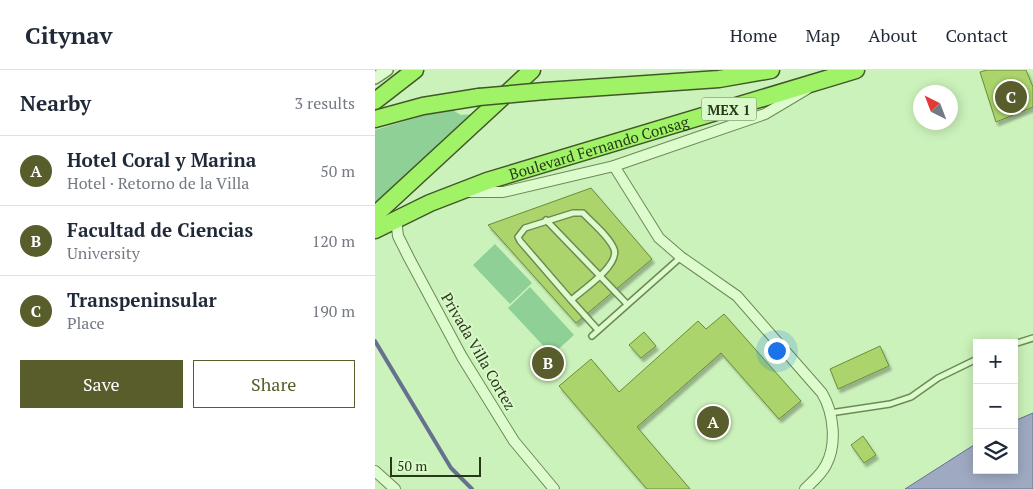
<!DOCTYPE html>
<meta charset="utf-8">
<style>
:root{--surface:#fff;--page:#f2f2f3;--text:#1f2937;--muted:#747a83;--line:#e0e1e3;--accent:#595d2b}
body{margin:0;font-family:"PT Serif",serif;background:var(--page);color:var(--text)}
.controls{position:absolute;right:15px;bottom:15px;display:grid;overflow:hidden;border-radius:0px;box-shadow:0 2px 12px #0003}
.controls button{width:45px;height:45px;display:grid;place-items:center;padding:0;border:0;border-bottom:1px solid var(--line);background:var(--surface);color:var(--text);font:25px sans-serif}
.compass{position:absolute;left:538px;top:15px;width:45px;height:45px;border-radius:50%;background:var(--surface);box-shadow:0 2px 12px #0003;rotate:318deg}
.scale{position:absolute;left:15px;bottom:12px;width:91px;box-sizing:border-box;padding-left:5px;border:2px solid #2a381a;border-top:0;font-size:14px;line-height:18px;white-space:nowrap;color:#2a381a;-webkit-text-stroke:4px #d9f9cb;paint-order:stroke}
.you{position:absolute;left:401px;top:280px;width:18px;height:18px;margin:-12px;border:4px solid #fff;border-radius:50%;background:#1a73e8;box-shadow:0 0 0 8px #1a73e833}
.badge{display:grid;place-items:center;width:32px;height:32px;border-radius:50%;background:var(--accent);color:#fff;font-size:16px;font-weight:700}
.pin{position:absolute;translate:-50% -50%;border:2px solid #fff;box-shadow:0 1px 5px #0006}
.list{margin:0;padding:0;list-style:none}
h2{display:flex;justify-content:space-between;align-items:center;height:65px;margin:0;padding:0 20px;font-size:21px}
h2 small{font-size:16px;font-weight:400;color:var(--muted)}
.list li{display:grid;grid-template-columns:32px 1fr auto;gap:15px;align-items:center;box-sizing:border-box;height:70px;padding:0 20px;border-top:1px solid var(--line)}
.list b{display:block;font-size:19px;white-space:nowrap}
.list p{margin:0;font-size:16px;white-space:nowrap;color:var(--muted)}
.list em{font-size:16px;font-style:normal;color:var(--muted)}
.actions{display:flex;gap:10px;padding:15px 20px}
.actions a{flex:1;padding:11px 0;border:1px solid var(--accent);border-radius:0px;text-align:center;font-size:18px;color:var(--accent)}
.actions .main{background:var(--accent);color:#fff}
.icon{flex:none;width:28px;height:28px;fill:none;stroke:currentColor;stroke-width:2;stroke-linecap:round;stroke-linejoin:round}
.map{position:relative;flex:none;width:658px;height:419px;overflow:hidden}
header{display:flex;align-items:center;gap:30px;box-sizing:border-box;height:70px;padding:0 25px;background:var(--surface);border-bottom:1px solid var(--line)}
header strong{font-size:24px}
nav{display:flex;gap:28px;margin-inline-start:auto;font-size:18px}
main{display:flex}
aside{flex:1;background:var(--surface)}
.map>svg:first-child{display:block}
.green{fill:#8ed095}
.water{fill:#9faac2;stroke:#667190}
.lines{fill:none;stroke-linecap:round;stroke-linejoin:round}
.stream{stroke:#667190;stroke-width:4}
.building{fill:#abd46c;stroke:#6b8c37;filter:url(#shadow)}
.service-casing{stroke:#6e8a53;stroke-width:8}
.minor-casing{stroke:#6e8a53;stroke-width:12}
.tertiary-casing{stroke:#6e8a53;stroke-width:14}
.trunk-casing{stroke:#425728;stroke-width:19}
.service{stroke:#ddfcce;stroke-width:5}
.minor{stroke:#ddfcce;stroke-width:10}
.tertiary{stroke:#ddfcce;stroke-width:11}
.trunk{stroke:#a0f267;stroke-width:16}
.trunk-bridge-casing{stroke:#425728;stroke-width:19;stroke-linecap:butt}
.trunk-bridge{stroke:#a0f267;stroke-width:16}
.labels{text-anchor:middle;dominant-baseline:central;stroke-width:4;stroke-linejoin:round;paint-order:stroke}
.shield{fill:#d9f9cb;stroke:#5e724f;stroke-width:1}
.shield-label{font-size:14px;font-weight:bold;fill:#2a381a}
.street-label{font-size:15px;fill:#2a381a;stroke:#d9f9cb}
</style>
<header>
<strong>Citynav</strong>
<nav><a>Home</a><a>Map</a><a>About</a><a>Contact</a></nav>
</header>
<main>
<aside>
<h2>Nearby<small>3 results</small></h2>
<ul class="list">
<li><span class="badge">A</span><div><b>Hotel Coral y Marina</b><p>Hotel · Retorno de la Villa</p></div><em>50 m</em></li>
<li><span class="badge">B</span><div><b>Facultad de Ciencias</b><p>University</p></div><em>120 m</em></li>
<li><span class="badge">C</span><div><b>Transpeninsular</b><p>Place</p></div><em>190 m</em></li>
</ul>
<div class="actions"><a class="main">Save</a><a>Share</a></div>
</aside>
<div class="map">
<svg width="658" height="419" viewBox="0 0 658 419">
<defs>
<filter id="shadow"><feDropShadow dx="2.5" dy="4" stdDeviation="1" flood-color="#0004"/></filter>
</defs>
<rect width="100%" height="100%" fill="#ccf2bb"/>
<g class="green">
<path d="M88,34L79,41L86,45L101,44L0,133V60Z"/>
<path d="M120,174L157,213L135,234L98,195Z"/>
<path d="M155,217L199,265L177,285L133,238Z"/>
</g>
<path class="water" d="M658,343V419H530L602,373V400H639V351Z"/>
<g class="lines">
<path class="stream" d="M0,271L76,398L97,419"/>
</g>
<g class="building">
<path d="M612,0H651L658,17V37L621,52L605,2Z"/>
<path d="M216,118L277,189L201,253L113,155Z"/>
<path d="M349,244L426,331L404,349L346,283L262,357L315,419H272L184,316L216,289L244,322L323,251L331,259Z"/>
<path d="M269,262L281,276L266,288L254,275Z"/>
<path d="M505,276L514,296L463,319L455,299Z"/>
<path d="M488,366L501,385L489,393L476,375Z"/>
</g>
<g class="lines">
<defs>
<g id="service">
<path d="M198,143H208C217,153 234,166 239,179C245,195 208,220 196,230L145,171L143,167L150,158Z"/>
<path d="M171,150L252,234"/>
<path d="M196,230L223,260"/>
<path d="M217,266L306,187"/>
<path d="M639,274L658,268"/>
<path d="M455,343L515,334L536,327L563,308L602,289"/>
</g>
<g id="minor">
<path d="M239,96L284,168L306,187L362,226L447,323C459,343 462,375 451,395C446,405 437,412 430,419"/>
<path d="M93,122H128L239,96L390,44L432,19"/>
<path d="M21,149L23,166L34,188L87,287L139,371L179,419"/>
<path d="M0,401L20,419"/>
</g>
<path id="tertiary" d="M0,8L12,0"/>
<g id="trunk">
<path d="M170,21L344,9L396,0"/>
<path d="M0,31L40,0"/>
<path d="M0,49L48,36L104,27"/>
<path d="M0,145L157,0"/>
<path id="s1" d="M0,160L55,133L112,111L481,0"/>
</g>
</defs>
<use href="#service" class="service-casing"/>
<use href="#minor" class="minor-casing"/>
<use href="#tertiary" class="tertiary-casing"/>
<use href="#trunk" class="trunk-casing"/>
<use href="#service" class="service"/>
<use href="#minor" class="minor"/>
<use href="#tertiary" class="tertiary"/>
<use href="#trunk" class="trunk"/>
<defs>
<path id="trunk-bridge" d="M104,27L170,21"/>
</defs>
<use href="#trunk-bridge" class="trunk-bridge-casing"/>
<use href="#trunk-bridge" class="trunk-bridge"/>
</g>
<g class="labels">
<rect class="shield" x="326.5" y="27.5" width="55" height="23" rx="4"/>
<g class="shield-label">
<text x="354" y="39">MEX 1</text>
</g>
<g class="street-label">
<text stroke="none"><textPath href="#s1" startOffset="239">Boulevard Fernando Consag</textPath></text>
<text transform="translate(104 281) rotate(60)">Privada Villa Cortez</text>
</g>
</g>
</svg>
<div class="controls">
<button>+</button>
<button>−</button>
<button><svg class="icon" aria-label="layers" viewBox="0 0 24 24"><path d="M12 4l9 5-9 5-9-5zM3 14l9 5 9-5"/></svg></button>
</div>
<svg class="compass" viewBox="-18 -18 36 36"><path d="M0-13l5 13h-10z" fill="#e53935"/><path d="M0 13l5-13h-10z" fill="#747a83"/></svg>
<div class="scale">50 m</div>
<div class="you"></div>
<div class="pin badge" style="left:338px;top:352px">A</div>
<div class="pin badge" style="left:173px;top:293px">B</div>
<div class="pin badge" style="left:636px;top:27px">C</div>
</div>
</main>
